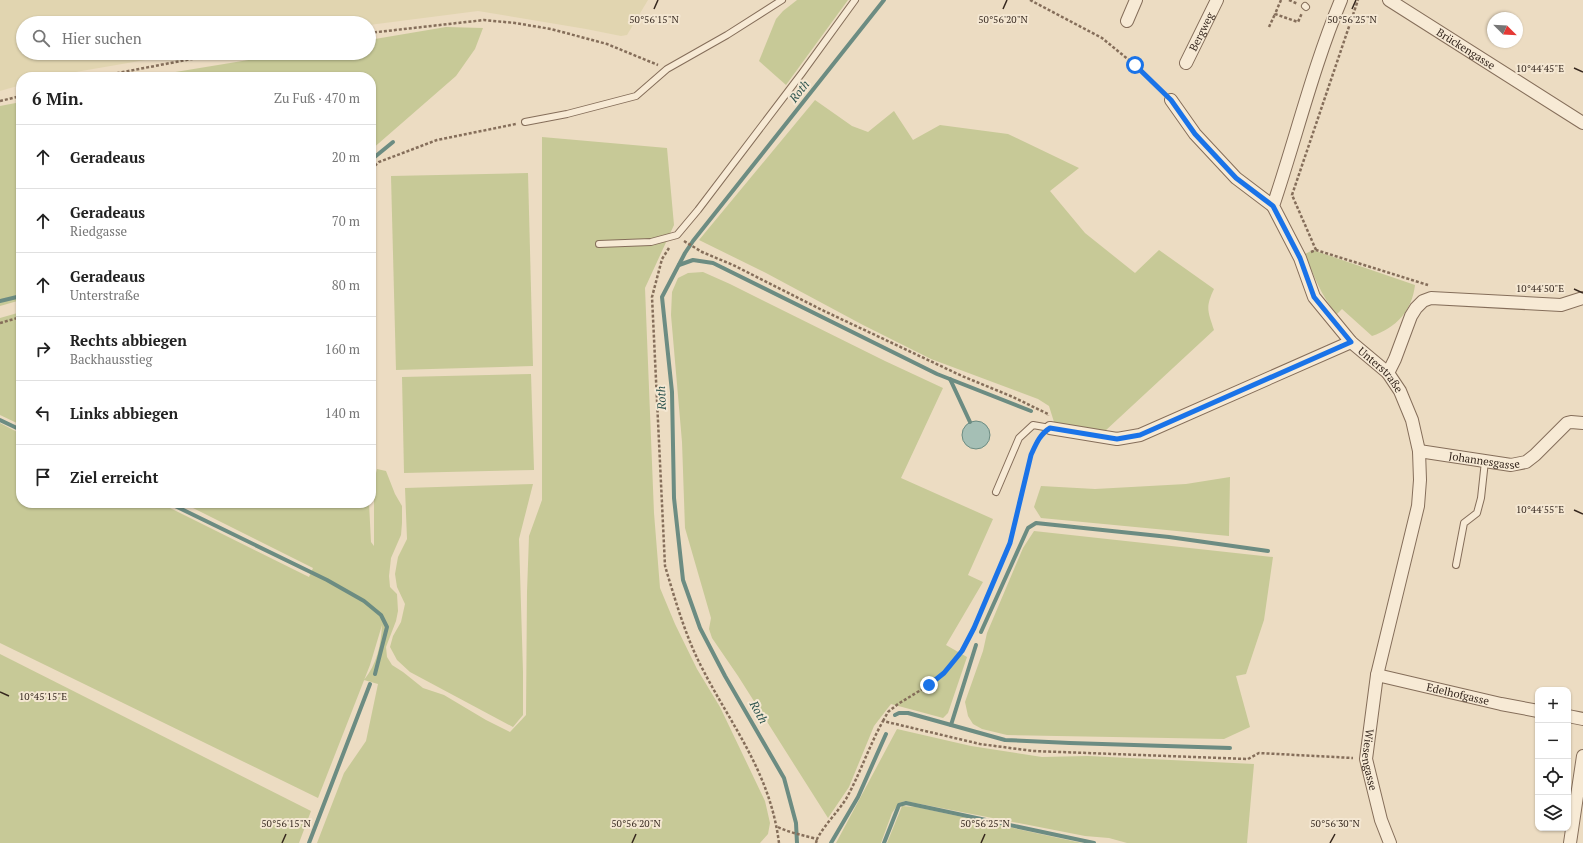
<!DOCTYPE html>
<html lang="de">
<meta charset="utf-8">
<style>
:root{--surface:#fff;--page:#f6f6f6;--text:#222;--muted:#767676;--line:#e0e0e0}
body{margin:0;font-family:"PT Serif",serif;background:var(--page);color:var(--text)}
.controls{position:absolute;right:12px;bottom:12px;display:grid;overflow:hidden;border-radius:8px;box-shadow:0 1px 3px #0004}
.controls button{width:36px;height:36px;display:grid;place-items:center;padding:0;border:0;border-bottom:1px solid var(--line);background:var(--surface);color:var(--text);font:20px sans-serif}
.compass{position:absolute;left:1487px;top:12px;width:36px;height:36px;border-radius:50%;background:var(--surface);box-shadow:0 1px 3px #0004;rotate:114deg}
.stop{position:absolute;width:12px;height:12px;margin:-9px;border:3px solid #1a73e8;border-radius:50%;background:#fff}
.stop.end{background:#1a73e8;border-color:#fff;box-shadow:0 1px 4px #0008}
.list{margin:0;padding:0;list-style:none}
h2{display:flex;justify-content:space-between;align-items:center;height:52px;margin:0;padding:0 16px;font-size:17px}
h2 small{font-size:13px;font-weight:400;color:var(--muted)}
.list li{display:grid;grid-template-columns:26px 1fr auto;gap:12px;align-items:center;box-sizing:border-box;height:64px;padding:0 16px;border-top:1px solid var(--line)}
.list b{display:block;font-size:15px;white-space:nowrap}
.list p{margin:0;font-size:13px;white-space:nowrap;color:var(--muted)}
.list em{font-size:13px;font-style:normal;color:var(--muted)}
.icon{flex:none;width:22px;height:22px;fill:none;stroke:currentColor;stroke-width:2;stroke-linecap:round;stroke-linejoin:round}
.map{position:relative;flex:none;width:1583px;height:843px;overflow:hidden}
.search{position:absolute;background:var(--surface);box-shadow:0 1px 3px #0004;left:16px;top:16px;width:360px;height:44px;display:flex;align-items:center;gap:10px;box-sizing:border-box;padding:0 14px;border-radius:22px;color:var(--muted);font-size:15px}
.panel{position:absolute;background:var(--surface);box-shadow:0 1px 3px #0004;left:16px;top:72px;width:360px;height:436px;border-radius:16px}
.map>svg:first-child{display:block}
.farmland{fill:#e1d5b0}
.green{fill:#c7c997}
.water{fill:#a5bfb5;stroke:#6c8c82}
.lines{fill:none;stroke-linecap:round;stroke-linejoin:round}
.stream{stroke:#6c8c82;stroke-width:4}
.lane-casing{stroke:#856e5a;stroke-width:8}
.street-casing{stroke:#856e5a;stroke-width:14}
.path{stroke:#856e5a;stroke-width:2.5;stroke-dasharray:3 2;stroke-linecap:butt}
.lane{stroke:#f7ead5;stroke-width:6}
.street{stroke:#f7ead5;stroke-width:12}
.route{stroke:#1a73e8;stroke-width:5}
.ticks{fill:none;stroke:#35271e;stroke-width:1.5}
.labels{text-anchor:middle;dominant-baseline:central;stroke-width:4;stroke-linejoin:round;paint-order:stroke}
.street-label{font-size:11px;fill:#35271e;stroke:#f4e7d2}
.water-label{font-size:12px;font-style:italic;fill:#2e554f;stroke:#f4e7d2}
.ticks-label{font-size:10px;text-anchor:middle;fill:#35271e;stroke:#f4e7d2;stroke-width:4;stroke-linejoin:round;paint-order:stroke}
</style>
<div class="map">
<svg width="1583" height="843" viewBox="0 0 1583 843">
<rect width="100%" height="100%" fill="#ecdcc2"/>
<path class="farmland" d="M0,0H648L627,35L621,36L586,29L478,11L369,25V23H23V53H186L64,74L51,77H21V85L0,91Z"/>
<g class="green">
<path d="M797,0H848L786,85L759,61L776,19L783,11Z"/>
<path d="M446,27L483,28L475,49L456,76L371,150V77H145L290,53H369V40Z"/>
<path d="M815,100L852,126L868,132L894,111L913,140L940,125L1008,134L1079,168L1050,191L1085,233L1135,273L1159,250L1214,289C1205,308 1208,311 1214,330L1105,431L1054,422L1049,406L1038,399L931,359L863,325L766,273L699,240Z"/>
<path d="M21,102V300L0,306V106Z"/>
<path d="M542,137L667,148L674,225L645,288L654,513L660,588L675,624L697,669L720,707L765,801L770,823L768,834L760,843H317L344,773L366,741L378,684L364,680C377,664 381,645 382,625L370,665L318,798L0,643V423L21,434V503H160L309,577L313,568L183,503H369L371,542L374,546V481L377,469L386,471L395,494L402,506V523L401,535L391,558L389,576L390,587L397,594L398,611L396,621L386,647L387,657L392,665L403,672L423,688L444,695L486,720L510,732L526,715L527,592L529,536L542,500Z"/>
<path d="M528,173L533,366L396,370L391,176Z"/>
<path d="M1313,250L1415,285C1412,311 1396,328 1372,336L1342,309L1337,314C1321,296 1314,276 1305,254Z"/>
<path d="M703,272L730,284L885,361L943,388L901,478L993,519L968,575L983,582L946,645L967,657L948,713L943,718L891,704L874,726L849,787L828,818L738,676L712,638L709,629L711,618L685,528L682,442L671,315L672,292L678,278L688,273Z"/>
<path d="M21,312V425L0,415V318Z"/>
<path d="M531,374L534,470L404,473L402,377Z"/>
<path d="M1230,477L1229,536L1041,518L1034,507L1041,486L1095,489L1186,484Z"/>
<path d="M533,484L519,539L523,672V715L513,727L410,672L397,660L390,647L393,636L401,622L405,604L397,587L395,574L398,557L407,539L405,488Z"/>
<path d="M1034,531L1273,557L1264,620L1246,674L1236,676L1250,727L1224,739L1007,735L982,729L973,724L968,716L965,702L983,651L987,633L1023,548Z"/>
<path d="M0,654L311,811L299,843H0Z"/>
<path d="M897,729L971,746L1042,757L1088,756L1254,764L1247,843H1127L1109,838L1085,836L905,801L899,803L892,813L881,843H836Z"/>
<path d="M902,806L916,807L1082,843H887Z"/>
</g>
<circle class="water" cx="976" cy="435" r="14"/>
<g class="lines">
<g class="stream">
<path d="M371,160L393,142"/>
<path d="M679,265L693,260L713,263L937,374L1031,411"/>
<path d="M0,301L21,296"/>
<path d="M950,379L970,422"/>
<path d="M0,420L21,430"/>
<path d="M169,503L327,580L364,601L381,615L387,627L375,674"/>
<path d="M981,632L1028,528L1036,523L1169,537L1268,551"/>
<path d="M895,715L899,713H908L1005,740L1070,743L1230,748"/>
<path d="M951,725L976,645"/>
<path d="M309,843L370,684"/>
<path d="M797,843L796,823L784,778L725,676L700,628L683,580L674,498L672,392L662,297L685,253L693,241L884,0"/>
<path d="M831,843L858,797L886,734"/>
<path d="M884,843L899,805L906,803L1094,843"/>
</g>
<defs>
<g id="lane">
<path d="M1305,6L1306,7"/>
<path d="M525,122L567,114L636,96L667,69L727,35L782,0"/>
<path d="M599,244L651,242L677,235L698,210L802,73L855,0"/>
<path d="M996,492L1019,438L1033,425L1050,428"/>
<path d="M1456,565L1464,523L1477,513L1481,498L1485,461"/>
</g>
<g id="street">
<path id="s1" d="M1341,0C1313,67 1296,138 1273,206L1300,258L1314,297L1351,342L1388,373L1400,391L1412,420L1419,451L1420,480L1418,506L1377,675L1366,759L1381,820L1390,843"/>
<path id="s2" d="M1389,0L1583,123"/>
<path d="M1127,21L1136,0"/>
<path id="s3" d="M1186,63L1217,0"/>
<path d="M1171,100L1195,134L1236,178L1273,206"/>
<path d="M1388,373L1395,359L1411,316L1416,308L1423,301L1431,298L1561,305L1583,298"/>
<path d="M1050,428L1117,439L1140,435L1351,342"/>
<path id="s4" d="M1419,451L1511,465L1526,462L1535,455L1567,423L1571,422L1583,423"/>
<path id="s5" d="M1377,675L1501,704L1538,711"/>
<path d="M1568,716L1583,719"/>
<path d="M1570,843L1583,756"/>
</g>
</defs>
<use href="#lane" class="lane-casing"/>
<use href="#street" class="street-casing"/>
<g class="path">
<path d="M1030,0L1102,38L1135,65L1162,91"/>
<path d="M1281,0L1275,14L1298,22L1302,13"/>
<path d="M1289,0L1298,4"/>
<path d="M1269,27L1275,14"/>
<path d="M369,33L484,20L515,23L551,29L607,44L658,65"/>
<path d="M97,77L223,53"/>
<path d="M0,101L21,96"/>
<path d="M371,169L379,162L437,140L516,124"/>
<path d="M684,241L702,252L733,265L822,310L962,376L1013,397L1048,414V416"/>
<path d="M669,248L662,259L652,297L665,566C675,599 685,635 701,666C732,727 770,772 779,843"/>
<path d="M1316,250L1292,195L1358,0"/>
<path d="M1311,252L1316,250L1428,285"/>
<path d="M0,323L21,317"/>
<path d="M883,721L888,712L898,704L929,685L943,673L962,651L974,628L1010,543L1031,455L1041,436"/>
<path d="M778,827C790,833 803,835 817,839C825,824 837,813 846,799C860,774 869,746 883,721L980,744L1033,751L1248,759L1259,753L1353,758"/>
<path d="M816,843L817,839"/>
</g>
<use href="#lane" class="lane"/>
<use href="#street" class="street"/>
</g>
<g class="lines">
<path class="route" d="M929,685L944,673L962,651L974,628L1010,543L1031,455C1036,444 1040,434 1050,428L1117,439L1140,435L1351,342L1314,297L1300,258L1273,206L1236,178L1195,134L1171,100L1135,65"/>
</g>
<path class="ticks" d="M654,9L658,0M1003,9L1007,0M1352,9L1356,0M1574,68L1583,72M1574,289L1583,293M1574,510L1583,514M0,692L9,696M282,843L286,834M632,843L636,834M981,843L985,834M1330,843L1335,834"/>
<g class="labels">
<g class="street-label">
<text stroke="none"><textPath href="#s3" startOffset="35">Bergweg</textPath></text>
<text stroke="none"><textPath href="#s2" startOffset="91">Brückengasse</textPath></text>
<text stroke="none"><textPath href="#s1" startOffset="416">Unterstraße</textPath></text>
<text stroke="none"><textPath href="#s4" startOffset="66">Johannesgasse</textPath></text>
<text stroke="none"><textPath href="#s5" startOffset="83">Edelhofgasse</textPath></text>
<text stroke="none"><textPath href="#s1" startOffset="823">Wiesengasse</textPath></text>
</g>
<g class="water-label">
<text transform="translate(799 91) rotate(-52)">Roth</text>
<text transform="translate(661 398) rotate(-93)">Roth</text>
<text transform="translate(759 712) rotate(61)">Roth</text>
</g>
</g>
<g class="ticks-label">
<text x="654" y="23">50°56'15"N</text>
<text x="1003" y="23">50°56'20"N</text>
<text x="1352" y="23">50°56'25"N</text>
<text x="1540" y="72">10°44'45"E</text>
<text x="1540" y="292">10°44'50"E</text>
<text x="1540" y="513">10°44'55"E</text>
<text x="43" y="700">10°45'15"E</text>
<text x="286" y="827">50°56'15"N</text>
<text x="636" y="827">50°56'20"N</text>
<text x="985" y="827">50°56'25"N</text>
<text x="1335" y="827">50°56'30"N</text>
</g>
</svg>
<div class="controls">
<button>+</button>
<button>−</button>
<button><svg class="icon" aria-label="locate" viewBox="0 0 24 24"><circle cx="12" cy="12" r="6"/><path d="M12 2v4M12 18v4M2 12h4M18 12h4"/></svg></button>
<button><svg class="icon" aria-label="layers" viewBox="0 0 24 24"><path d="M12 4l9 5-9 5-9-5zM3 14l9 5 9-5"/></svg></button>
</div>
<svg class="compass" viewBox="-18 -18 36 36"><path d="M0-13l5 13h-10z" fill="#e53935"/><path d="M0 13l5-13h-10z" fill="#767676"/></svg>
<div class="stop" style="left:1135px;top:65px"></div>
<div class="stop end" style="left:929px;top:685px"></div>
<div class="search"><svg class="icon" aria-label="search" viewBox="0 0 24 24"><circle cx="10" cy="10" r="6"/><path d="M15 15l6 6"/></svg>Hier suchen</div>
<section class="panel">
<h2>6 Min.<small>Zu Fuß · 470 m</small></h2>
<ul class="list">
<li><svg class="icon" aria-label="ahead" viewBox="0 0 24 24"><path d="M12 20V5M6 11l6-6 6 6"/></svg><div><b>Geradeaus</b></div><em>20 m</em></li>
<li><svg class="icon" aria-label="ahead" viewBox="0 0 24 24"><path d="M12 20V5M6 11l6-6 6 6"/></svg><div><b>Geradeaus</b><p>Riedgasse</p></div><em>70 m</em></li>
<li><svg class="icon" aria-label="ahead" viewBox="0 0 24 24"><path d="M12 20V5M6 11l6-6 6 6"/></svg><div><b>Geradeaus</b><p>Unterstraße</p></div><em>80 m</em></li>
<li><svg class="icon" aria-label="right" viewBox="0 0 24 24"><path d="M7 20v-9h11M14 6l5 5-5 5"/></svg><div><b>Rechts abbiegen</b><p>Backhausstieg</p></div><em>160 m</em></li>
<li><svg class="icon" aria-label="left" viewBox="0 0 24 24"><path d="M17 20v-9H6M10 6l-5 5 5 5"/></svg><div><b>Links abbiegen</b></div><em>140 m</em></li>
<li><svg class="icon" aria-label="arrive" viewBox="0 0 24 24"><path d="M6 21V4h12l-3 4 3 4H6"/></svg><div><b>Ziel erreicht</b></div></li>
</ul>
</section>
</div>
